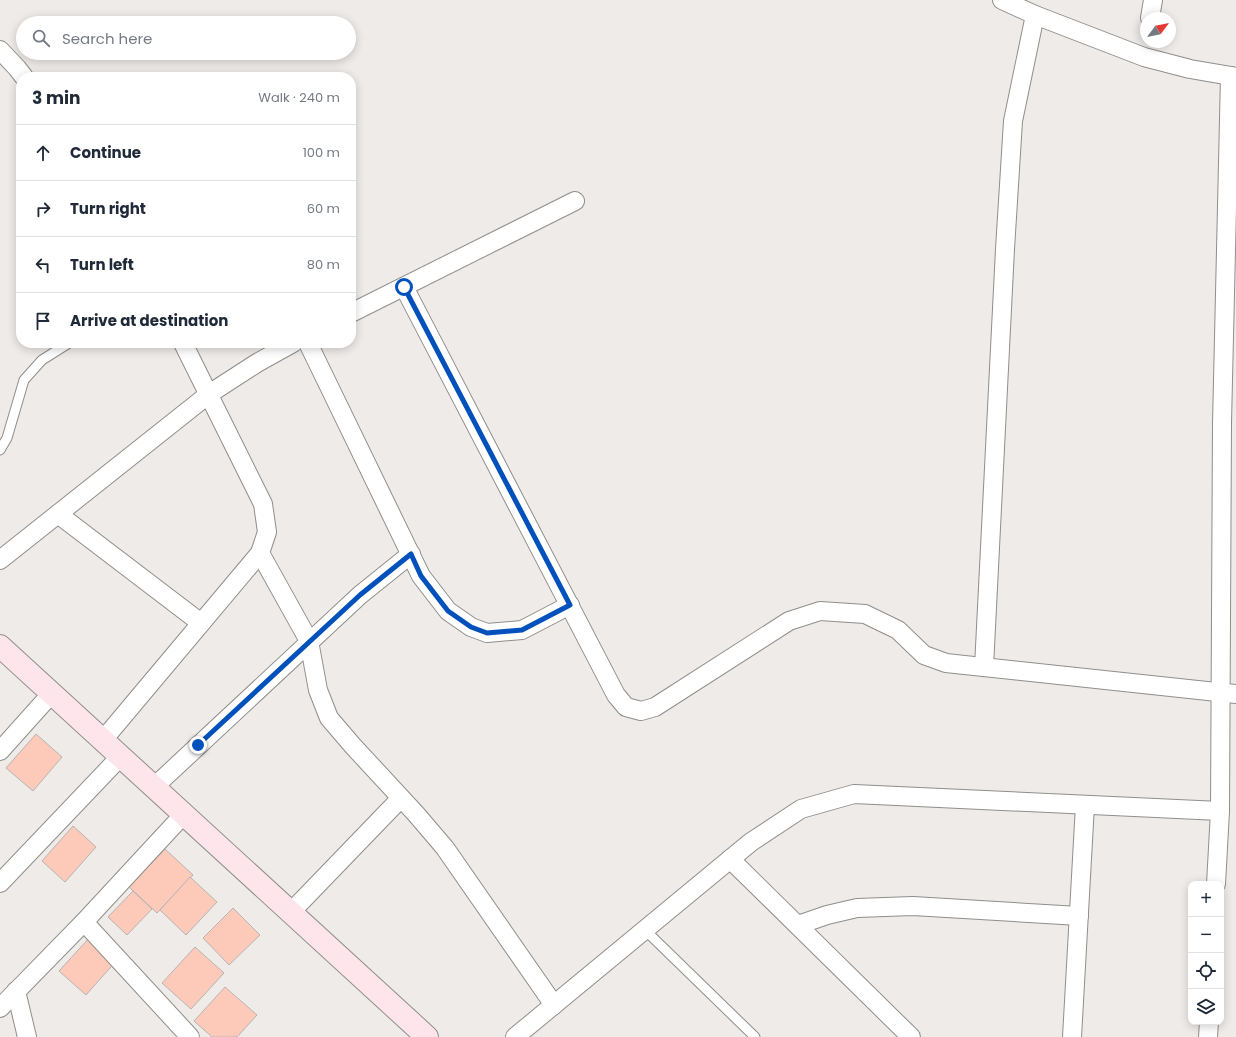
<!DOCTYPE html>
<meta charset="utf-8">
<style>
:root{--surface:#fff;--page:#f6f6f7;--text:#1f2937;--muted:#747a83;--line:#e0e1e3}
body{margin:0;font-family:Poppins,sans-serif;background:var(--page);color:var(--text)}
.controls{position:absolute;right:12px;bottom:12px;display:grid;overflow:hidden;border-radius:8px;box-shadow:0 2px 10px #0003}
.controls button{width:36px;height:36px;display:grid;place-items:center;padding:0;border:0;border-bottom:1px solid var(--line);background:var(--surface);color:var(--text);font:20px sans-serif}
.compass{position:absolute;left:1140px;top:12px;width:36px;height:36px;border-radius:50%;background:var(--surface);box-shadow:0 2px 10px #0003;rotate:58deg}
.stop{position:absolute;width:12px;height:12px;margin:-9px;border:3px solid #0051bb;border-radius:50%;background:#fff}
.stop.end{background:#0051bb;border-color:#fff;box-shadow:0 1px 4px #0008}
.list{margin:0;padding:0;list-style:none}
h2{display:flex;justify-content:space-between;align-items:center;height:52px;margin:0;padding:0 16px;font-size:17px}
h2 small{font-size:13px;font-weight:400;color:var(--muted)}
.list li{display:grid;grid-template-columns:26px 1fr auto;gap:12px;align-items:center;box-sizing:border-box;height:56px;padding:0 16px;border-top:1px solid var(--line)}
.list b{display:block;font-size:15px;white-space:nowrap}
.list em{font-size:13px;font-style:normal;color:var(--muted)}
.icon{flex:none;width:22px;height:22px;fill:none;stroke:currentColor;stroke-width:2;stroke-linecap:round;stroke-linejoin:round}
.map{position:relative;flex:none;width:1236px;height:1037px;overflow:hidden}
.search{position:absolute;background:var(--surface);box-shadow:0 2px 10px #0003;left:16px;top:16px;width:340px;height:44px;display:flex;align-items:center;gap:10px;box-sizing:border-box;padding:0 14px;border-radius:22px;color:var(--muted);font-size:15px}
.panel{position:absolute;background:var(--surface);box-shadow:0 2px 10px #0003;left:16px;top:72px;width:340px;height:276px;border-radius:16px}
.map>svg:first-child{display:block}
.building{fill:#fdcaba;stroke:#b7b3b2}
.lines{fill:none;stroke-linecap:round;stroke-linejoin:round}
.lane-casing{stroke:#908e8b;stroke-width:11}
.street-casing{stroke:#908e8b;stroke-width:20}
.secondary-casing{stroke:#908e8b;stroke-width:24}
.lane{stroke:#fff;stroke-width:9}
.street{stroke:#fff;stroke-width:18}
.secondary{stroke:#fee5eb;stroke-width:22}
.route{stroke:#0051bb;stroke-width:5}
</style>
<div class="map">
<svg width="1236" height="1037" viewBox="0 0 1236 1037">
<rect width="100%" height="100%" fill="#eeebe9"/>
<g class="building">
<path d="M36,734L62,757L33,791L6,768Z"/>
<path d="M73,826L96,847L65,882L42,861Z"/>
<path d="M165,849L193,875L157,913L129,887Z"/>
<path d="M190,877L217,902L186,935L160,910Z"/>
<path d="M133,891L152,909L127,935L108,917Z"/>
<path d="M233,908L260,935L229,965L203,938Z"/>
<path d="M91,936L117,960L86,995L59,971Z"/>
<path d="M195,947L224,973L191,1009L162,983Z"/>
<path d="M225,987L257,1015L237,1037H212L194,1021Z"/>
</g>
<g class="lines">
<defs>
<g id="lane">
<path d="M0,450L7,438L24,380L42,360L69,343"/>
<path d="M645,930L755,1037"/>
</g>
<g id="street">
<path d="M1002,0L1035,15L1144,57L1190,69L1236,77"/>
<path d="M1150,18L1153,0"/>
<path d="M0,50L17,68L24,77"/>
<path d="M404,287L616,695L626,707L641,711L655,707L789,621L820,611L865,614L898,630L924,655L946,663L1236,694"/>
<path d="M351,313L575,201"/>
<path d="M308,343L421,576L448,611L471,627L487,633L522,630L570,605"/>
<path d="M58,514L201,623"/>
<path d="M260,553L309,641L318,690L329,718L353,746L416,814L445,848L554,1005"/>
<path d="M0,560L209,394L257,363L293,343"/>
<path d="M984,667L1005,249L1013,121L1035,15"/>
<path d="M103,740L260,553L267,532L263,504L183,343"/>
<path d="M0,751L52,693"/>
<path d="M154,787L360,595L411,554"/>
<path d="M730,859L911,1037"/>
<path d="M0,883L121,756"/>
<path d="M1216,884L1220,811L1222,424L1230,76"/>
<path d="M291,912L401,798"/>
<path d="M84,922L190,1037"/>
<path d="M798,925L827,915L857,908L913,906L1079,916"/>
<path d="M16,991L27,1037"/>
<path d="M0,1008L84,922L184,814"/>
<path d="M515,1037L751,842L801,809L854,794L1220,811"/>
<path d="M1072,1037L1085,805"/>
<path d="M1208,1037L1209,1022"/>
</g>
<path id="secondary" d="M0,646L427,1037"/>
</defs>
<use href="#lane" class="lane-casing"/>
<use href="#street" class="street-casing"/>
<use href="#secondary" class="secondary-casing"/>
<use href="#lane" class="lane"/>
<use href="#street" class="street"/>
<use href="#secondary" class="secondary"/>
</g>
<g class="lines">
<path class="route" d="M198,745L360,595L411,554L421,576L448,611L471,627L487,633L522,630L570,605L404,287"/>
</g>
</svg>
<div class="controls">
<button>+</button>
<button>−</button>
<button><svg class="icon" aria-label="locate" viewBox="0 0 24 24"><circle cx="12" cy="12" r="6"/><path d="M12 2v4M12 18v4M2 12h4M18 12h4"/></svg></button>
<button><svg class="icon" aria-label="layers" viewBox="0 0 24 24"><path d="M12 4l9 5-9 5-9-5zM3 14l9 5 9-5"/></svg></button>
</div>
<svg class="compass" viewBox="-18 -18 36 36"><path d="M0-13l5 13h-10z" fill="#e53935"/><path d="M0 13l5-13h-10z" fill="#747a83"/></svg>
<div class="stop" style="left:404px;top:287px"></div>
<div class="stop end" style="left:198px;top:745px"></div>
<div class="search"><svg class="icon" aria-label="search" viewBox="0 0 24 24"><circle cx="10" cy="10" r="6"/><path d="M15 15l6 6"/></svg>Search here</div>
<section class="panel">
<h2>3 min<small>Walk · 240 m</small></h2>
<ul class="list">
<li><svg class="icon" aria-label="ahead" viewBox="0 0 24 24"><path d="M12 20V5M6 11l6-6 6 6"/></svg><div><b>Continue</b></div><em>100 m</em></li>
<li><svg class="icon" aria-label="right" viewBox="0 0 24 24"><path d="M7 20v-9h11M14 6l5 5-5 5"/></svg><div><b>Turn right</b></div><em>60 m</em></li>
<li><svg class="icon" aria-label="left" viewBox="0 0 24 24"><path d="M17 20v-9H6M10 6l-5 5 5 5"/></svg><div><b>Turn left</b></div><em>80 m</em></li>
<li><svg class="icon" aria-label="arrive" viewBox="0 0 24 24"><path d="M6 21V4h12l-3 4 3 4H6"/></svg><div><b>Arrive at destination</b></div></li>
</ul>
</section>
</div>
